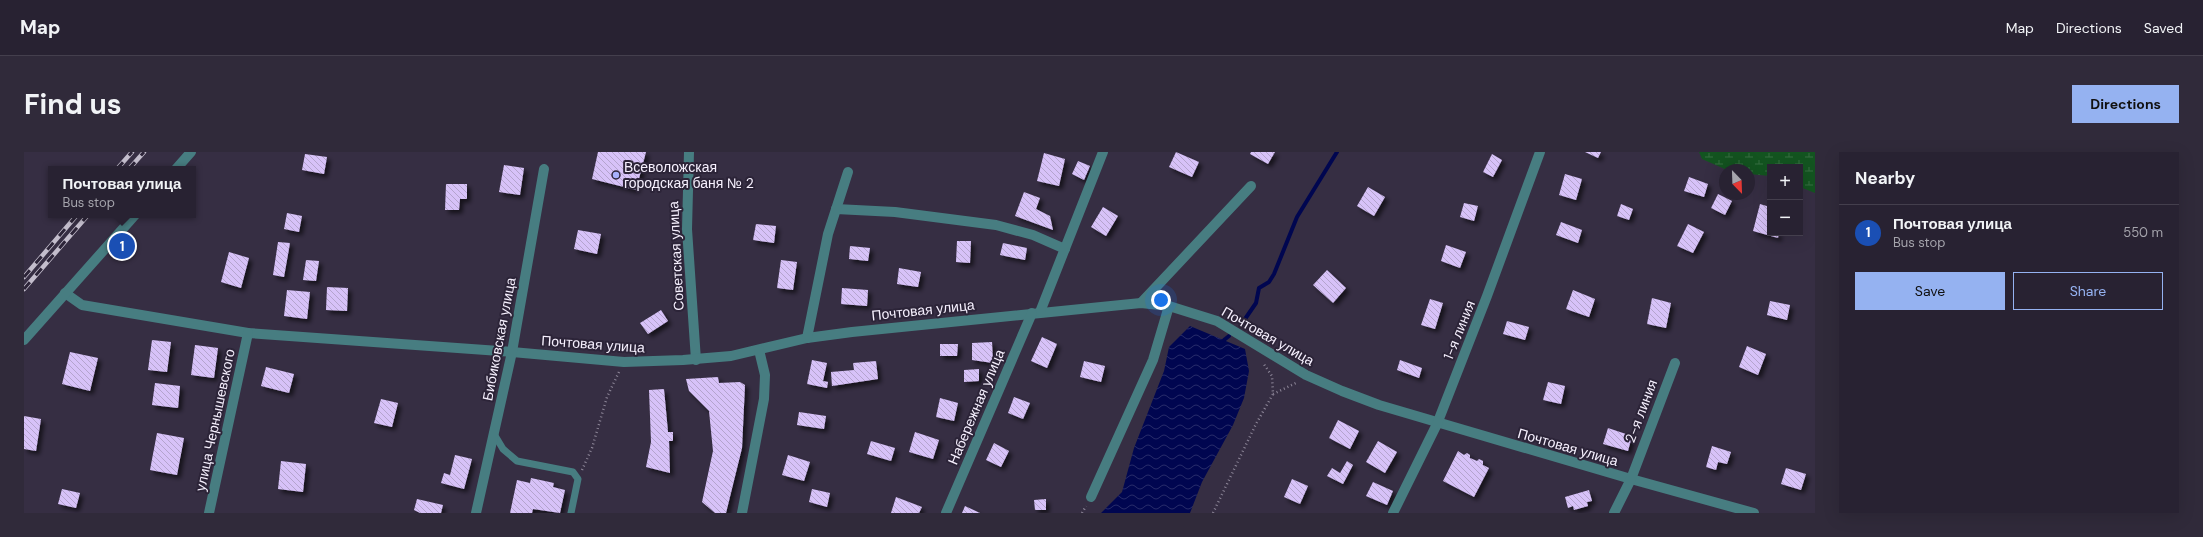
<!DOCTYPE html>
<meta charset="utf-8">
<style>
:root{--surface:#282232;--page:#302a3a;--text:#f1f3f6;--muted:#a5a4ac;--line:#443f4d;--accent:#95b2f1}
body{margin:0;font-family:"DM Sans",sans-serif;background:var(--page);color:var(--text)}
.controls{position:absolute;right:12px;top:12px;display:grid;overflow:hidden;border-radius:0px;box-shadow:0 4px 16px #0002}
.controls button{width:36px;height:36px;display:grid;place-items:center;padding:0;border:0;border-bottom:1px solid var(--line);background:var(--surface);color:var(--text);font:20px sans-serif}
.compass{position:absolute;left:1695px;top:12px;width:36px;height:36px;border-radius:50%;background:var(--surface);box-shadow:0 4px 16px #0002;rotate:157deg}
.you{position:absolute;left:1137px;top:148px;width:14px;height:14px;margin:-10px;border:3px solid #fff;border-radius:50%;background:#1a73e8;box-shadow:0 0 0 6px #1a73e833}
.badge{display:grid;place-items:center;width:26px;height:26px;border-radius:50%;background:var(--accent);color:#fff;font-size:13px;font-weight:700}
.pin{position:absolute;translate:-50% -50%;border:2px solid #fff;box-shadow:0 1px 4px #0006}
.popup{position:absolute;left:24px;top:14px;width:148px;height:52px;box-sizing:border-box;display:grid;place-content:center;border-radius:0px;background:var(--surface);filter:drop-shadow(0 1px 3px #0005);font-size:13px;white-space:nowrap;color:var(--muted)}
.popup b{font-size:15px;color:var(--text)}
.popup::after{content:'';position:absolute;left:50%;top:100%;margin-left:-8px;border:8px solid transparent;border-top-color:var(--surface)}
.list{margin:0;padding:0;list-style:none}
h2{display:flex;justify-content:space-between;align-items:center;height:52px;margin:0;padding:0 16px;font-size:17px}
h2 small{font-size:13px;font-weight:400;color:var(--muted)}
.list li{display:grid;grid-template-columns:26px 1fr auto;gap:12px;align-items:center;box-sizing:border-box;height:56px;padding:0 16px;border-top:1px solid var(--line)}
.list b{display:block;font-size:15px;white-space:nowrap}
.list p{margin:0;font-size:13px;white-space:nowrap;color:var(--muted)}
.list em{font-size:13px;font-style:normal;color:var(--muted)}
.actions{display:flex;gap:8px;padding:12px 16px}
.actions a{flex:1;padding:9px 0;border:1px solid var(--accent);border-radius:0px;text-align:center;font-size:14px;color:var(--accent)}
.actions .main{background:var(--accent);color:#111}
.map{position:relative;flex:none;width:1791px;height:361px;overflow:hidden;border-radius:0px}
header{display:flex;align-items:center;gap:24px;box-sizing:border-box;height:56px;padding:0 20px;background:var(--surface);border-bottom:1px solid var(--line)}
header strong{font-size:19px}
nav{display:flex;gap:22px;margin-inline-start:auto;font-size:14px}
.intro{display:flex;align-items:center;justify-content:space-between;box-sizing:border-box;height:96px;padding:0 24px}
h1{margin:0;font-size:28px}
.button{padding:10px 18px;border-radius:0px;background:var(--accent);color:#111;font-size:14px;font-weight:700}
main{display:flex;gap:24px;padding:0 24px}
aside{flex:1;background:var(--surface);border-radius:0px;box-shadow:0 4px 16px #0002}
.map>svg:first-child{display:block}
.wetland{fill:url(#wetland-marsh)}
.water{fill:url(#water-waves)}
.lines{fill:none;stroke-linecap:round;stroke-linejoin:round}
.stream{stroke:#000650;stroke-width:4}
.building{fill:url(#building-back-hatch);filter:url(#shadow)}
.path{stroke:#8c8597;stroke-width:2.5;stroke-dasharray:1 3;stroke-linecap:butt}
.service{stroke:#477d81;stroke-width:7}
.minor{stroke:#477d81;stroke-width:10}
.tertiary{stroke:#477d81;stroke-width:10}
.rail-casing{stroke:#c3bdcc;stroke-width:4.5}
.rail{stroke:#2c2438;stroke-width:3;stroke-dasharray:9;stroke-linecap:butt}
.poi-dot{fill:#a7b0fc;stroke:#2c2438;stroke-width:1.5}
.labels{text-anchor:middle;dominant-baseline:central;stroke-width:4;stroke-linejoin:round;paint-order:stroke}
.poi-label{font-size:14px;fill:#f6f0fe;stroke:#2c2438;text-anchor:start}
.street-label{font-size:14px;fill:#f6f0fe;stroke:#2c2438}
</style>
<header>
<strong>Map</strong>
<nav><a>Map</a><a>Directions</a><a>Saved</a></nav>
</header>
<div class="intro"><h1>Find us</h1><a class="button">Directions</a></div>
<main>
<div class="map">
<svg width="1791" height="361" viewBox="0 0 1791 361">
<defs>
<pattern id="wetland-marsh" width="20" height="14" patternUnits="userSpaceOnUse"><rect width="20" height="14" fill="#135420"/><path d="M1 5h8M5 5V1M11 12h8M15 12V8" fill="none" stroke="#366d41"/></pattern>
<pattern id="water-waves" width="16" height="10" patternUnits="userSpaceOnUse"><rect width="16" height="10" fill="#000650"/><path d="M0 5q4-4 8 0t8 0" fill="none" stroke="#262b6a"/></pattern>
<pattern id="building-back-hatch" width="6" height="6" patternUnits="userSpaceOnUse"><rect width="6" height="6" fill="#d7c2f8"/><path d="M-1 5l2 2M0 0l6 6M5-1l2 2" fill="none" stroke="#b4a4cd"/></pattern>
<filter id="shadow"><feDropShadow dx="3.5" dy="3.5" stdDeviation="2" flood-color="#0009"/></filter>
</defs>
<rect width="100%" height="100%" fill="#362e43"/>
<path class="wetland" d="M1675,0H1791V41L1776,35V15H1746V24L1725,22V18H1703L1678,7Z"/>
<path class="water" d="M1166,174L1221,197L1225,219L1220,246L1209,273L1178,330L1166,361H1077L1098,340L1110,296L1140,219L1145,195Z"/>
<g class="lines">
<g class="stream">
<path d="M1221,167L1232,151L1235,136L1245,130L1250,122L1273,65L1313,0"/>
<path d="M1200,188L1205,184"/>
</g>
</g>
<g class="building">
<path d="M574,0H622L612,38L568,27Z"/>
<path d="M1152,0L1175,10L1168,25L1145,15Z"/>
<path d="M1227,0H1251L1244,12L1226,2Z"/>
<path d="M1561,0H1577L1574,6Z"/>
<path d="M1020,1L1041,7L1035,34L1013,29Z"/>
<path d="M281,2L303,5L300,22L278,18Z"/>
<path d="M1468,2L1478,8L1469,25L1459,20Z"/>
<path d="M1054,9L1066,14L1060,28L1048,22Z"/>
<path d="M480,13L500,16L496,43L475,40Z"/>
<path d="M1541,22L1558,27L1552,48L1535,43Z"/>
<path d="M1665,25L1684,32L1680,45L1660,39Z"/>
<path d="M422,32H443V47H436L435,58H421Z"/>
<path d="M1344,35L1361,45L1350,64L1333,54Z"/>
<path d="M1000,40L1016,46L1012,57L1026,64L1029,78L991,64Z"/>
<path d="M1694,42L1708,49L1701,63L1687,56Z"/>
<path d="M1440,51L1454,54L1450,69L1436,65Z"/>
<path d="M1597,52L1609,57L1605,68L1593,64Z"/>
<path d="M1736,52L1746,55V81H1755L1754,86L1729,79Z"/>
<path d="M1079,55L1094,64L1082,84L1067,75Z"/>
<path d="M263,61L278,64L275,80L260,77Z"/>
<path d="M1537,70L1558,78L1554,91L1532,83Z"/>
<path d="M732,72L752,74L750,91L729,88Z"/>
<path d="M1664,72L1680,80L1669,101L1653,94Z"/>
<path d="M554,78L577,82L573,102L550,97Z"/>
<path d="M933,89H947L946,111L932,110Z"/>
<path d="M254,90L266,91L260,125L249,123Z"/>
<path d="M979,91L1003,96L1001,108L976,103Z"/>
<path d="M1422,93L1442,100L1436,116L1417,109Z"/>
<path d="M826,94L846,96L844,109L825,107Z"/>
<path d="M205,100L225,106L217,136L197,130Z"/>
<path d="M282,108L295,109L292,129L279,128Z"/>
<path d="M757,108L773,110L769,138L753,136Z"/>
<path d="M875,116L897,120L894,135L873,132Z"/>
<path d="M1303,118L1322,136L1309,151L1289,133Z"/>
<path d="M303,135L324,136L323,159L302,158Z"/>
<path d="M818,136L844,138L843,154L817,152Z"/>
<path d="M263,138L286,140L283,167L260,164Z"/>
<path d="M1549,138L1571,147L1565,165L1542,157Z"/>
<path d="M1628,146L1647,151L1642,176L1623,172Z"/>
<path d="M1406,147L1419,151L1411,177L1397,173Z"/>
<path d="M1746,149L1766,153L1763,168L1743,163Z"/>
<path d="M637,158L644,169L624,182L616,171Z"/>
<path d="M1483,169L1505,175L1501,188L1479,182Z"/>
<path d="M1018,185L1033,192L1023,216L1007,209Z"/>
<path d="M128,188L147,190L143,220L124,218Z"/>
<path d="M968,190L969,211L948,208V191Z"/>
<path d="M916,192H934L933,204H916Z"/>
<path d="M171,193L194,196L190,226L167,223Z"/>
<path d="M1723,194L1742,202L1734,223L1715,215Z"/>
<path d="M46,200L74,206L66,239L38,232Z"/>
<path d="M788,208L803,211L799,229L804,230L803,236L783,232Z"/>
<path d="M1376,208L1398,216L1395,226L1373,218Z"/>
<path d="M852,209L854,227L808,234L807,220L830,218L829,211Z"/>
<path d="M1060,209L1081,214L1077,230L1056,225Z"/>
<path d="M242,215L270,222L265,241L237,234Z"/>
<path d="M955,217V229L940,230V218Z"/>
<path d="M694,225L695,231L716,230L721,233L718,296L702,361H691L678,350L689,299L685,259L665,239L662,227Z"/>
<path d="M1524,230L1541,234L1537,252L1519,248Z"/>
<path d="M131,231L156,234L154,256L128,253Z"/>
<path d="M640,237L644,280H649V289H645L646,321L622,315L627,290L625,238Z"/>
<path d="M990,245L1006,251L999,267L984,261Z"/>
<path d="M916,246L934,251L930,269L912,265Z"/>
<path d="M357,247L374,251L368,275L350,271Z"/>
<path d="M775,260L802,264L800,277L773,273Z"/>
<path d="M0,264L17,267L12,299L0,297Z"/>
<path d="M1314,268L1335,279L1326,297L1305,286Z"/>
<path d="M1584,276L1608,284L1604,299L1579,292Z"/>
<path d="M891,280L915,288L909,307L885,300Z"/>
<path d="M133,281L160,286L153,323L126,318Z"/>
<path d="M847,289L871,296L867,309L843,302Z"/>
<path d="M1354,289L1373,300L1361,321L1342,310Z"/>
<path d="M970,291L985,299L977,315L962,308Z"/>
<path d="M1688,294L1707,300L1703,312L1694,310L1692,318L1682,315Z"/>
<path d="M1434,299L1440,303L1443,301L1446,303V306L1453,309L1455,307L1459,309V313L1465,316L1450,345L1419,329Z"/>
<path d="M431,303L448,307L440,337L417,331L420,321L426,323Z"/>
<path d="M764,303L786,310L780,329L758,323Z"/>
<path d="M257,309L282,312L279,340L254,337Z"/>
<path d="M1323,309L1329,313L1319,332L1303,324L1308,316L1316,321Z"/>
<path d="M1762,316L1782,322L1777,338L1757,332Z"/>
<path d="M507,326L530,331L529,335L541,338L536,361L509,357L508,361H486L493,328L506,331Z"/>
<path d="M1268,327L1284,334L1276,352L1260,345Z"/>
<path d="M1349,330L1369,339L1363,353L1342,344Z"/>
<path d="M38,337L56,341L52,356L34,352Z"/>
<path d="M788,337L806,341L803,355L785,350Z"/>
<path d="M1565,338L1568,349L1563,350L1564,354L1550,358L1549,354L1544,356L1541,345Z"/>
<path d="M872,345L898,355L895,361H867Z"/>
<path d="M393,347L419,353L417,361H396L390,358Z"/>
<path d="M1022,347V358H1011L1010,348Z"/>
<path d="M941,354L956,361H938Z"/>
</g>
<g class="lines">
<g class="path">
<path d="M1249,242L1274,230"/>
<path d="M558,318L568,296L583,245L595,220"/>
<path d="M1058,361L1062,354"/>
<path d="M1189,361L1232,272L1249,242L1248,224L1239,211"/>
</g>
<path class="service" d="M470,282L479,297L493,309L549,320L554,327L547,361"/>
<g class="minor">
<path d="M665,0L663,77L672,208"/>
<path d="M812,57L871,60L972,73L1009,83L1041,97"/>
<path d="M41,141L58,153L224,181L488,200L600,210L659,208L707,204L783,186L828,180L1117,151L1145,154L1193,169L1282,223L1318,239L1355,253L1607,327L1730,361"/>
<path d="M1117,151L1227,34"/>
<path d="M1016,160L1079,0"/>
<path d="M783,186L804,82L824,20"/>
<path d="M1067,345L1129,208L1145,154"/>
<path d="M185,361L224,181"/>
<path d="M452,361L488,200L520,17"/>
<path d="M718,361L740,247L741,223L735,198"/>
<path d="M922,361L1008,161"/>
<path d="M1369,361L1413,272L1463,144L1516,0"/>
<path d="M1590,361L1607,327L1651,211"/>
</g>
<g class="tertiary">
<path d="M152,17L167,0"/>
<path d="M0,188L111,63"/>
</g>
<defs>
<g id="rail">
<path d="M93,17L108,0"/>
<path d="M105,17L120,0"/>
<path d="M0,125L53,63"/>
<path d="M0,137L64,63"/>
</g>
</defs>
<use href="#rail" class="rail-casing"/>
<use href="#rail" class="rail"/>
</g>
<circle class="poi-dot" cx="592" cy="23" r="4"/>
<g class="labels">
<g class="poi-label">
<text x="600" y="15">Всеволожская<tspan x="600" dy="16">городская баня № 2</tspan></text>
</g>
<g class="street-label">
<text transform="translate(652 104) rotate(-93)">Советская улица</text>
<text transform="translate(899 158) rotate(-6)">Почтовая улица</text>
<text transform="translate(1435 178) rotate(-68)">1-я линия</text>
<text transform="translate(1244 184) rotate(30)">Почтовая улица</text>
<text transform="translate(475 187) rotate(-79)">Бибиковская улица</text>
<text transform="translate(569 192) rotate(4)">Почтовая улица</text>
<text transform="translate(952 255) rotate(-67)">Набережная улица</text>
<text transform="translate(1617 259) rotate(-69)">2-я линия</text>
<text transform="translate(191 268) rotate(-78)">улица Чернышевского</text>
<text transform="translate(1544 295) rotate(16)">Почтовая улица</text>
</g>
</g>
</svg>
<div class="controls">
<button>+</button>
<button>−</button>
</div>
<svg class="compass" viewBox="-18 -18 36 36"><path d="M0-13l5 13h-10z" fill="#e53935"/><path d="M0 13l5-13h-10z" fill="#a5a4ac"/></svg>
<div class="you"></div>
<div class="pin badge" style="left:98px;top:94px;background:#1a4fb4">1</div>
<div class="popup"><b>Почтовая улица</b>Bus stop</div>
</div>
<aside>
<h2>Nearby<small></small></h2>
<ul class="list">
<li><span class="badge" style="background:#1a4fb4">1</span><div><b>Почтовая улица</b><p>Bus stop</p></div><em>550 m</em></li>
</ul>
<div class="actions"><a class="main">Save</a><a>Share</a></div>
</aside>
</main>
